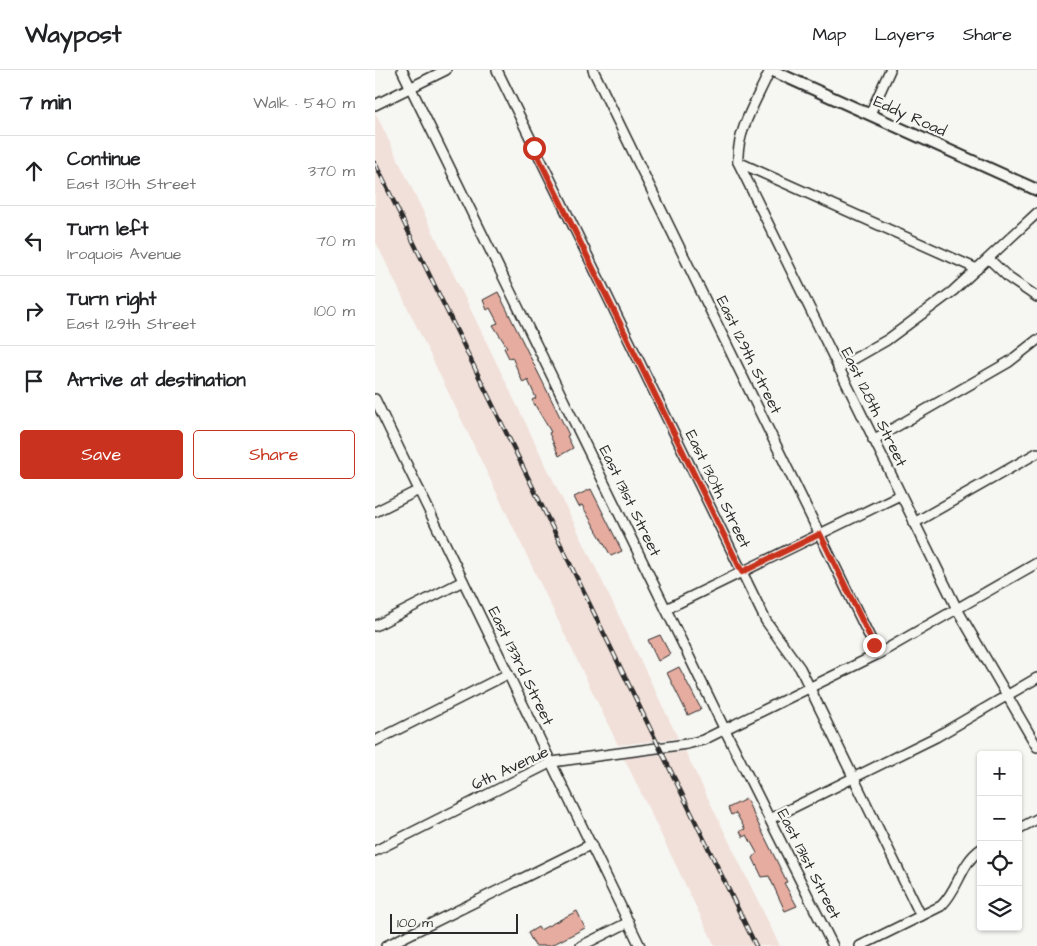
<!DOCTYPE html>
<meta charset="utf-8">
<style>
:root{--surface:#fff;--page:#f2f2f2;--text:#202124;--muted:#757577;--line:#e0e0e0;--accent:#c8321e}
body{margin:0;font-family:"Architects Daughter",sans-serif;background:var(--page);color:var(--text)}
.controls{position:absolute;right:15px;bottom:15px;display:grid;overflow:hidden;border-radius:5px;box-shadow:0 1px 4px #0004}
.controls button{width:45px;height:45px;display:grid;place-items:center;padding:0;border:0;border-bottom:1px solid var(--line);background:var(--surface);color:var(--text);font:25px sans-serif}
.scale{position:absolute;left:15px;bottom:12px;width:128px;box-sizing:border-box;padding-left:5px;border:2px solid #2b2b2b;border-top:0;font-size:14px;line-height:18px;white-space:nowrap;color:#2b2b2b;-webkit-text-stroke:4px #f6f6f2;paint-order:stroke}
.stop{position:absolute;width:15px;height:15px;margin:-11px;border:4px solid #c8321e;border-radius:50%;background:#fff}
.stop.end{background:#c8321e;border-color:#fff;box-shadow:0 1px 5px #0008}
.list{margin:0;padding:0;list-style:none}
h2{display:flex;justify-content:space-between;align-items:center;height:65px;margin:0;padding:0 20px;font-size:21px}
h2 small{font-size:16px;font-weight:400;color:var(--muted)}
.list li{display:grid;grid-template-columns:32px 1fr auto;gap:15px;align-items:center;box-sizing:border-box;height:70px;padding:0 20px;border-top:1px solid var(--line)}
.list b{display:block;font-size:19px;white-space:nowrap}
.list p{margin:0;font-size:16px;white-space:nowrap;color:var(--muted)}
.list em{font-size:16px;font-style:normal;color:var(--muted)}
.actions{display:flex;gap:10px;padding:15px 20px}
.actions a{flex:1;padding:11px 0;border:1px solid var(--accent);border-radius:5px;text-align:center;font-size:18px;color:var(--accent)}
.actions .main{background:var(--accent);color:#fff}
.icon{flex:none;width:28px;height:28px;fill:none;stroke:currentColor;stroke-width:2;stroke-linecap:round;stroke-linejoin:round}
.map{position:relative;flex:none;width:662px;height:876px;overflow:hidden}
header{display:flex;align-items:center;gap:30px;box-sizing:border-box;height:70px;padding:0 25px;background:var(--surface);border-bottom:1px solid var(--line)}
header strong{font-size:24px}
nav{display:flex;gap:28px;margin-inline-start:auto;font-size:18px}
main{display:flex}
aside{flex:1;background:var(--surface)}
.map>svg:first-child{display:block}
.built{fill:#f1e0d9}
.building{fill:#e5ac9f;stroke:#2b2b2b}
.lines{fill:none;stroke-linecap:round;stroke-linejoin:round}
.minor-casing{stroke:#2b2b2b;stroke-width:12}
.tertiary-casing{stroke:#2b2b2b;stroke-width:14}
.minor{stroke:#f6f6f2;stroke-width:9}
.tertiary{stroke:#f6f6f2;stroke-width:10}
.rail-casing{stroke:#2b2b2b;stroke-width:4.5}
.rail{stroke:#f6f6f2;stroke-width:2.5;stroke-dasharray:8;stroke-linecap:butt}
.route{stroke:#c8321e;stroke-width:6}
.labels{text-anchor:middle;dominant-baseline:central;stroke-width:4.5;stroke-linejoin:round;paint-order:stroke}
.street-label{font-size:16px;fill:#2b2b2b;stroke:#f6f6f2}
</style>
<header>
<strong>Waypost</strong>
<nav><a>Map</a><a>Layers</a><a>Share</a></nav>
</header>
<main>
<aside>
<h2>7 min<small>Walk · 540 m</small></h2>
<ul class="list">
<li><svg class="icon" aria-label="ahead" viewBox="0 0 24 24"><path d="M12 20V5M6 11l6-6 6 6"/></svg><div><b>Continue</b><p>East 130th Street</p></div><em>370 m</em></li>
<li><svg class="icon" aria-label="left" viewBox="0 0 24 24"><path d="M17 20v-9H6M10 6l-5 5 5 5"/></svg><div><b>Turn left</b><p>Iroquois Avenue</p></div><em>70 m</em></li>
<li><svg class="icon" aria-label="right" viewBox="0 0 24 24"><path d="M7 20v-9h11M14 6l5 5-5 5"/></svg><div><b>Turn right</b><p>East 129th Street</p></div><em>100 m</em></li>
<li><svg class="icon" aria-label="arrive" viewBox="0 0 24 24"><path d="M6 21V4h12l-3 4 3 4H6"/></svg><div><b>Arrive at destination</b></div></li>
</ul>
<div class="actions"><a class="main">Save</a><a>Share</a></div>
</aside>
<div class="map">
<svg width="662" height="876" viewBox="0 0 662 876">
<rect width="100%" height="100%" fill="#f6f6f2"/>
<filter id="ink" filterUnits="userSpaceOnUse"><feTurbulence type="fractalNoise" baseFrequency=".02" numOctaves="2"/><feDisplacementMap in="SourceGraphic" scale="10" xChannelSelector="R" yChannelSelector="G"/><feConvolveMatrix kernelMatrix="1 2 1 2 8 2 1 2 1" color-interpolation-filters="sRGB"/></filter>
<g filter="url(#ink)">
<g class="built">
<path d="M0,42L303,668L243,675L0,170Z"/>
<path d="M310,681L405,876H340L249,688Z"/>
</g>
<g class="building">
<path d="M123,222L194,365L192,366L198,378L184,386L174,363L176,362L157,330L161,328L153,310L148,313L137,287L134,288L129,278L132,277L118,255L123,253L115,238L112,240L108,230Z"/>
<path d="M216,419L247,481L236,486L207,435L204,437L199,427Z"/>
<path d="M285,565L295,584L283,591L273,570Z"/>
<path d="M304,597L326,639L313,645L292,603Z"/>
<path d="M371,729L412,812L409,813L422,836L410,841L394,806L387,807L378,788L382,783L372,765L368,767L365,761L370,759L361,743L356,745L353,738Z"/>
<path d="M202,841L210,858L175,876H160L153,863L163,857L165,860Z"/>
</g>
<g class="lines">
<defs>
<g id="minor">
<path d="M27,0L350,660L458,876"/>
<path d="M122,0L367,502L391,551L425,598L546,846"/>
<path d="M218,0L503,584"/>
<path d="M395,0C383,28 361,61 363,92L582,539L662,677"/>
<path d="M0,35L71,0"/>
<path d="M495,44L515,0"/>
<path d="M363,92L602,199"/>
<path d="M614,189L634,208L662,227"/>
<path d="M463,298L512,270L578,221L662,143"/>
<path d="M0,329L265,876"/>
<path d="M498,370L634,292L662,270"/>
<path d="M0,442L44,420"/>
<path d="M539,453L662,383"/>
<path d="M291,539L525,425"/>
<path d="M0,556L88,511"/>
<path d="M0,671L133,604"/>
<path d="M395,749L561,667L662,608"/>
<path d="M643,759L662,749"/>
<path d="M0,781L177,692L312,674L328,670L503,584L662,493"/>
<path d="M11,876L217,774"/>
<path d="M206,876L254,852"/>
<path d="M485,876L566,836C584,819 585,794 606,779"/>
</g>
<path id="tertiary" d="M396,0L662,120"/>
</defs>
<use href="#minor" class="minor-casing"/>
<use href="#tertiary" class="tertiary-casing"/>
<use href="#minor" class="minor"/>
<use href="#tertiary" class="tertiary"/>
<defs>
<path id="rail" d="M0,93L381,876"/>
</defs>
<use href="#rail" class="rail-casing"/>
<use href="#rail" class="rail"/>
</g>
</g>
<g class="lines" filter="url(#ink)">
<path class="route" d="M159,78L367,502L445,464L499,575"/>
</g>
<g class="labels">
<g class="street-label">
<text transform="translate(535 46) rotate(24)">Eddy Road</text>
<text transform="translate(374 285) rotate(64)">East 129th Street</text>
<text transform="translate(499 337) rotate(64)">East 128th Street</text>
<text transform="translate(343 419) rotate(64)">East 130th Street</text>
<text transform="translate(255 431) rotate(64)">East 131st Street</text>
<text transform="translate(146 596) rotate(64)">East 133rd Street</text>
<text transform="translate(135 698) rotate(-25)">6th Avenue</text>
<text transform="translate(434 794) rotate(63)">East 131st Street</text>
</g>
</g>
</svg>
<div class="controls">
<button>+</button>
<button>−</button>
<button><svg class="icon" aria-label="locate" viewBox="0 0 24 24"><circle cx="12" cy="12" r="6"/><path d="M12 2v4M12 18v4M2 12h4M18 12h4"/></svg></button>
<button><svg class="icon" aria-label="layers" viewBox="0 0 24 24"><path d="M12 4l9 5-9 5-9-5zM3 14l9 5 9-5"/></svg></button>
</div>
<div class="scale">100 m</div>
<div class="stop" style="left:159px;top:78px"></div>
<div class="stop end" style="left:499px;top:575px"></div>
</div>
</main>
